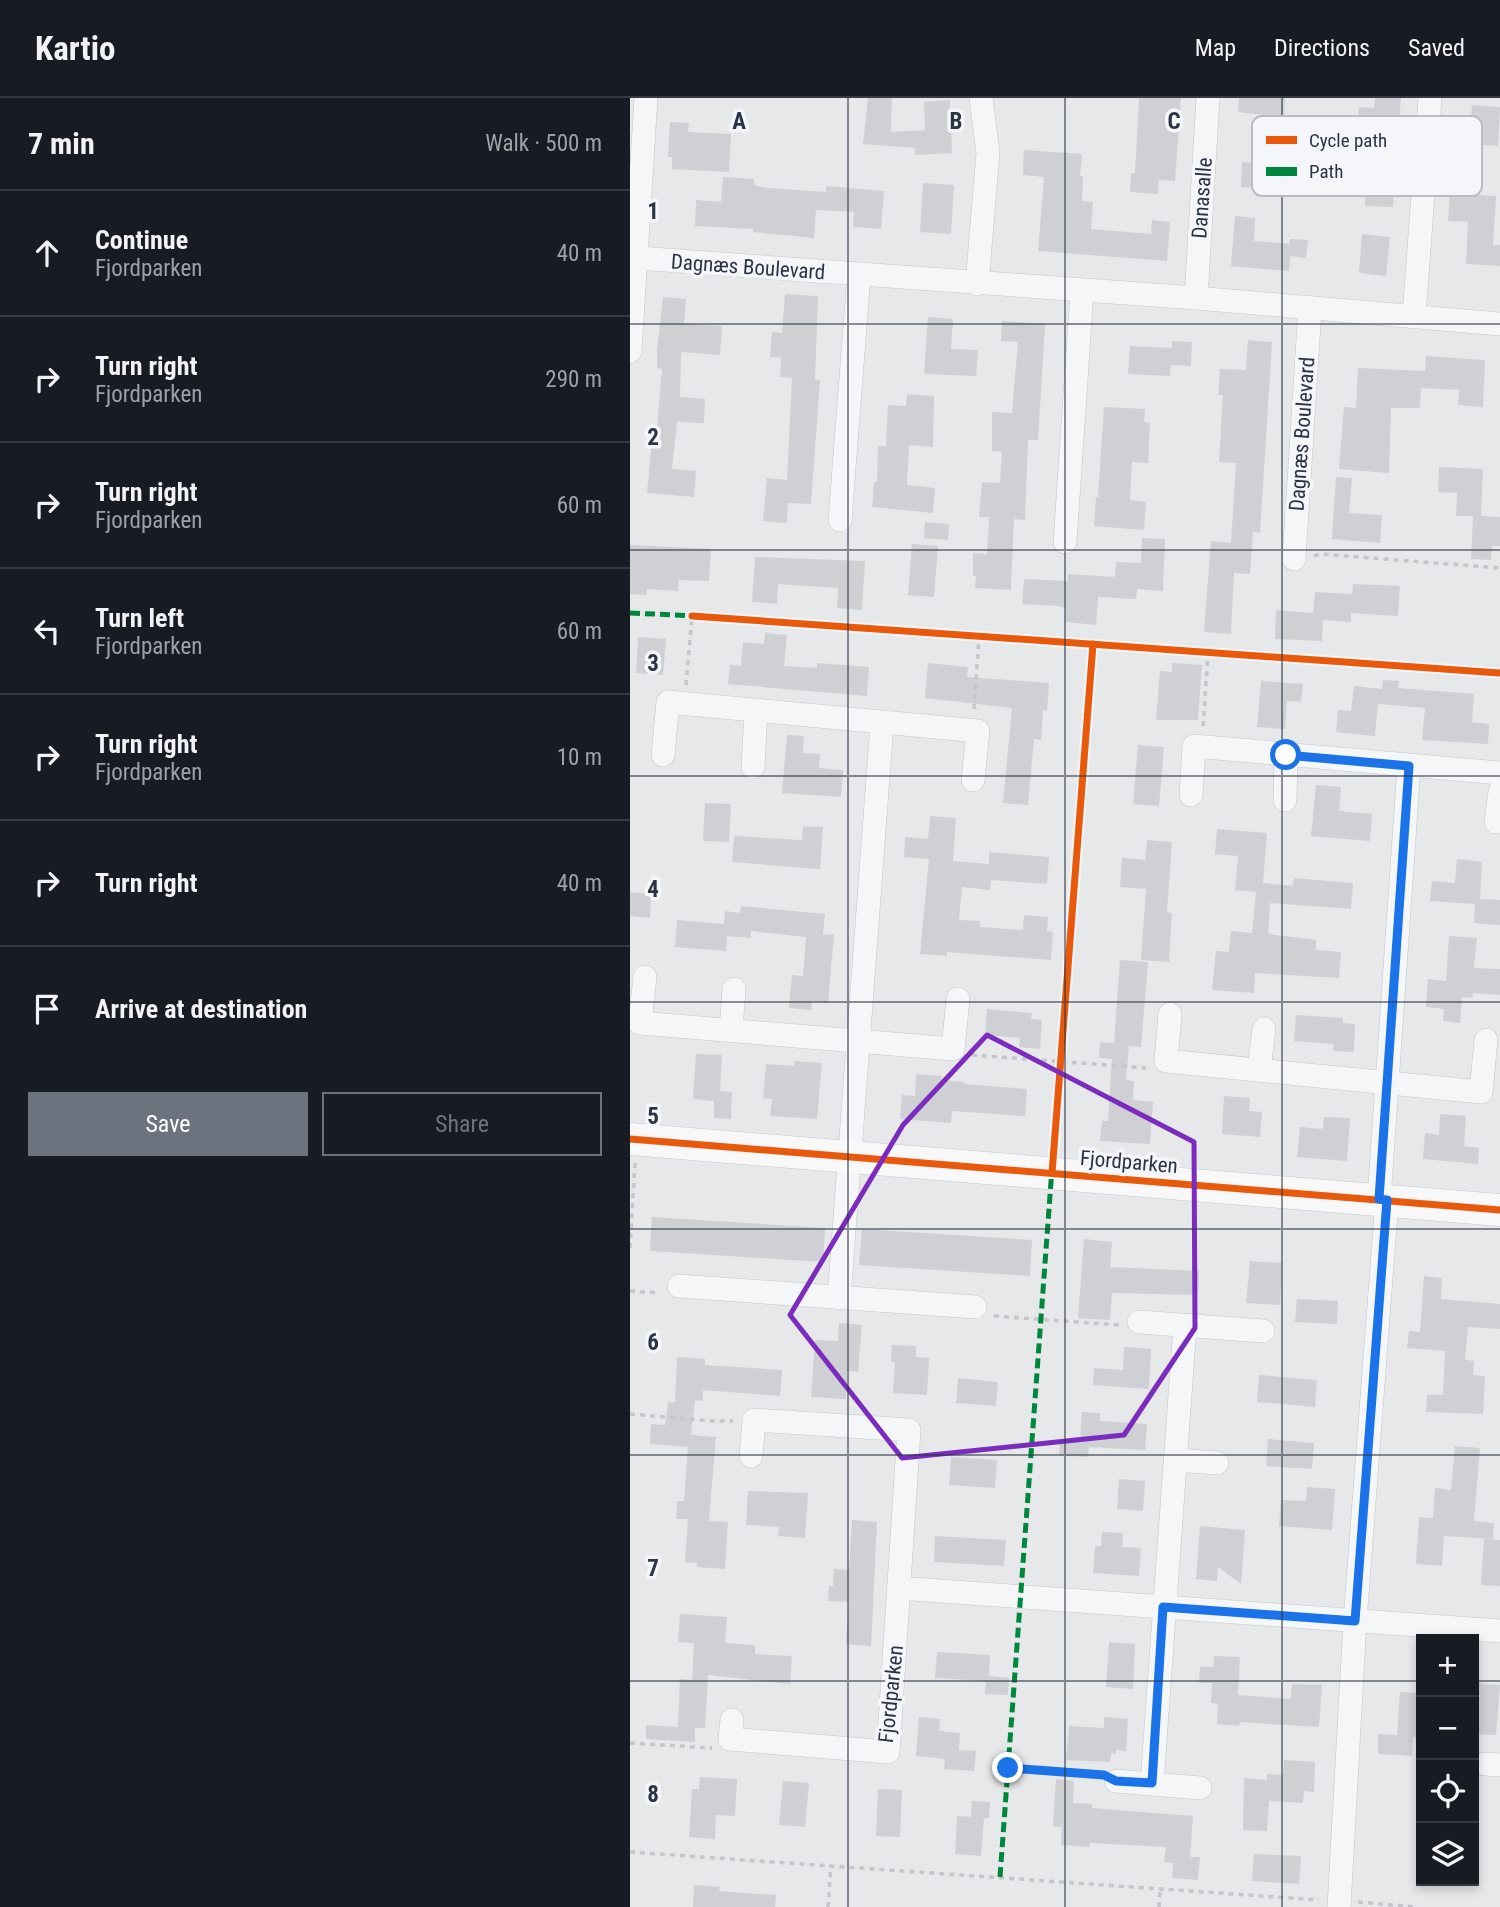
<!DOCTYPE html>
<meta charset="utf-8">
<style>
:root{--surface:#171b24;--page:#20242c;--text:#f1f3f6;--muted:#9ea1a6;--line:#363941;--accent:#6c737f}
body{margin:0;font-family:"Roboto Condensed",sans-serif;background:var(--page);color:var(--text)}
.controls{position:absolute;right:21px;bottom:21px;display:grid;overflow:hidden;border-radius:0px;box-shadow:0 4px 10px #0003}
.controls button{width:63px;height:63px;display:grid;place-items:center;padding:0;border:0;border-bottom:2px solid var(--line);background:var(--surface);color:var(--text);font:35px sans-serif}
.stop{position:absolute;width:21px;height:21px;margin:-16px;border:5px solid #1a73e8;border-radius:50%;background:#fff}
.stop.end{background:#1a73e8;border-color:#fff;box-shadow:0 2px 7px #0008}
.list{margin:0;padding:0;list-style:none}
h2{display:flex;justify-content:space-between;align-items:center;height:91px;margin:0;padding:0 28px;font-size:30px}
h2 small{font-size:23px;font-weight:400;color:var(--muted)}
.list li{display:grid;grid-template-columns:46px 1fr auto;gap:21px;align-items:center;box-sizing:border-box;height:126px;padding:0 28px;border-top:2px solid var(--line)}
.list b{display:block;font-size:26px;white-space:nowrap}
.list p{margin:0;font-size:23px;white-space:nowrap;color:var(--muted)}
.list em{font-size:23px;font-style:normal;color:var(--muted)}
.actions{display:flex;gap:14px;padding:21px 28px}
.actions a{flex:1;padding:16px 0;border:2px solid var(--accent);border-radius:0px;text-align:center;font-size:24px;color:var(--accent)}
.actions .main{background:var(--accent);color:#fff}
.icon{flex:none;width:38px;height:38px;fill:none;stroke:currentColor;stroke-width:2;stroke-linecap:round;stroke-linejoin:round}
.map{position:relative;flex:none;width:870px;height:1809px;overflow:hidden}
header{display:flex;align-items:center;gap:42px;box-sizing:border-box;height:98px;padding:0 35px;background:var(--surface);border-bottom:2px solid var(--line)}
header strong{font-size:33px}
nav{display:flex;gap:38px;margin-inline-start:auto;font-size:24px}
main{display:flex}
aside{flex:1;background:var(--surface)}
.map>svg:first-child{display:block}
.building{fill:#ced0d3}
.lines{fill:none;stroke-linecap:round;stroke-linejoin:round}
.street-casing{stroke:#c4c6c8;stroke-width:24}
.secondary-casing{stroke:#c4c6c8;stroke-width:33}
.path{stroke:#c5c6ca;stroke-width:3.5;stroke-dasharray:5 5;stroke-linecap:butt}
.street{stroke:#f5f6f7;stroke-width:23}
.secondary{stroke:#f8f8f8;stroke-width:32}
.quiet{stroke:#00873e;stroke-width:5;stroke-dasharray:10 5;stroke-linecap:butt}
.cycleway-casing{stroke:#f4f6f9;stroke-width:11}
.cycleway{stroke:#e8590c;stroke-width:7}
.route{stroke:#1a73e8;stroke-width:9}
.marked{fill:none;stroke:#7b2cbf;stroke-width:5;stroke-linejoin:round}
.grid{fill:none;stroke:#2b3445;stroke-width:2;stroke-opacity:0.55}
.labels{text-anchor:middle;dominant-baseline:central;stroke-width:7;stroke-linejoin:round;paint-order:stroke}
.street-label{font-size:21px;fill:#2b3445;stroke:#f4f6f9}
.key{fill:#f4f6f9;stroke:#b8bcc3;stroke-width:2}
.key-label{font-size:19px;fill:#2b3445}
.grid-label{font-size:23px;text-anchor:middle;font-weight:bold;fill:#2b3445;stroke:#f4f6f9;stroke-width:7;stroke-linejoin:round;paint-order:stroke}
</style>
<header>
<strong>Kartio</strong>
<nav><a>Map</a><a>Directions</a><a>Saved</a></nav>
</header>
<main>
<aside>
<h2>7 min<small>Walk · 500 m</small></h2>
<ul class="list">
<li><svg class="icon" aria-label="ahead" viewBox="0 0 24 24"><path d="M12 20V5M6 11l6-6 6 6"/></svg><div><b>Continue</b><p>Fjordparken</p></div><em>40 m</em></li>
<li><svg class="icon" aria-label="right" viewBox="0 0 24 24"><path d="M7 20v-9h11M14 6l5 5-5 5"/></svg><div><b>Turn right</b><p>Fjordparken</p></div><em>290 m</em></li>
<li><svg class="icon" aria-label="right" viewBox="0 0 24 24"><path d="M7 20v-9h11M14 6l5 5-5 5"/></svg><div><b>Turn right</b><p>Fjordparken</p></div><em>60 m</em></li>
<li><svg class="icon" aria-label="left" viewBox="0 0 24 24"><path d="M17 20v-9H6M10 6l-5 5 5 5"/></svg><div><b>Turn left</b><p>Fjordparken</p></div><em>60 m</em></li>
<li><svg class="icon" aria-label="right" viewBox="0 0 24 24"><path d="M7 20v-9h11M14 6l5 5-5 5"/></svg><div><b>Turn right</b><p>Fjordparken</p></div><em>10 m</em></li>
<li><svg class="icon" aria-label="right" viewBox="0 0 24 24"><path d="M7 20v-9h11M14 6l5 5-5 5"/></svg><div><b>Turn right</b></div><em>40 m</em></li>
<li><svg class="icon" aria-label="arrive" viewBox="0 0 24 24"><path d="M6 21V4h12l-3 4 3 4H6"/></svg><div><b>Arrive at destination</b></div></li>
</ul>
<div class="actions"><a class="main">Save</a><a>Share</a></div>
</aside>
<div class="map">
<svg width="870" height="1809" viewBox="0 0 870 1809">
<rect width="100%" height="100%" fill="#e6e8ea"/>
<g class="building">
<path d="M238,0H262L261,34L295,32L294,4L320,2L322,55L285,57V50L233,46Z"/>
<path d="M509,0H551L545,83L529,82L528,96L500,94L501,75H505Z"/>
<path d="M609,0H655L654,19L608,14Z"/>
<path d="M745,0H771L768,37L745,35L744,51L717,49L718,29L727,30L729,9L744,10Z"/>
<path d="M842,7L870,9L868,48L839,46Z"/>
<path d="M40,24L59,25L58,34L101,36L99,74L42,71V59H38Z"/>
<path d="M394,52L452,56L450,78L453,79L452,103L463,104L461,131L521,136L522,122L540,124L537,163L408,153L414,79L393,77Z"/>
<path d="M822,60L848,62L846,97L866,98L863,147H870V168L836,166L838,124L818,123Z"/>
<path d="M612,64L663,67L661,92L611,89Z"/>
<path d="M737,70L765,71L763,109L735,108Z"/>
<path d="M93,79L124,81V87L138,90L196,94V88L254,93L251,131L223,129L224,114L186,112L184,140L123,134V131L65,128L66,102L91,104Z"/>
<path d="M293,85L324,87L321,136L290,134Z"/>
<path d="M605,118L625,120L624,143L659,146L660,141L678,142L676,160L660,158L659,173L601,168Z"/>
<path d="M732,136L760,139L756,178L729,175Z"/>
<path d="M155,196L188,198L185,282H190L181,406L158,405L157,425L133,423L137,380L157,382L162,280L150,279L151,260L140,259L142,234L152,235Z"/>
<path d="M33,199L56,201L54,226L92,228L90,257L51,254L50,299L75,301L74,325L47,324L42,371L66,373L64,399L17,395L23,330L27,331L32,271L27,270V252Z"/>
<path d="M298,219L323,221L321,251L348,252L346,278L294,276Z"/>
<path d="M372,223L415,226L408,342H398L395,422L384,421L381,492L345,490L346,478H343V455L357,456L359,419H349L352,384L370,385L372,354L362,353V314L382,315L388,244L371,243Z"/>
<path d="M618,242L642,244L630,435L623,434L620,476L604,475L601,536L574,534L581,443L601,445L606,365L589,364L593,297H588L590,271L616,272Z"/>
<path d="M542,243L562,244L561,268L541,267L540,278L498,276L500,248L542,250Z"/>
<path d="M796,258L855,262L853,309L828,307L829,292L791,290L790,310H761L759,375L709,371L714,309L726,310L728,270L795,273Z"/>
<path d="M277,296L304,298L303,349L279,347L277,387L305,390L303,415L242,409L244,384H247L248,348H256L258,307L276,308Z"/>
<path d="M474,309L515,311L514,324L520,325L518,365L502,364L500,402L516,404L514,432L464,428L466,399H468Z"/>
<path d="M809,369L853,371L851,418L870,419V448H862L861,462L841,461L843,418H826L827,395L808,394Z"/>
<path d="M706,379L722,380L719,415L752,417L750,445L702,441Z"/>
<path d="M295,424L319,426L318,442L294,440Z"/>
<path d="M512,440L535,441L533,493L507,491L506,501L468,499L466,527L435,524L436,510L428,508L392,506L394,481L438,483V476L485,479L486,464L511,465Z"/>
<path d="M282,446L308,448L304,499L278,497Z"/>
<path d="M0,447L81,451L79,483L49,482L48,493L17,491L16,497L0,496Z"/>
<path d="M125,459L235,463L232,512L207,510L208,490L148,486L147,506L122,504Z"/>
<path d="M723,486L770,488L768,518L721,515V524L693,522L692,543L645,541L646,512L683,515L685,494L722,496Z"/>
<path d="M135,535L157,537L154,568L187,570V565L239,569L237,598L98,586L100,567L111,568L113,544L134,546Z"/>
<path d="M8,539L36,541L33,577L6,575Z"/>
<path d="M298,565L338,569L337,579L419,585L417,613L413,612L411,642L404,641L398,707L373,705L382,610L295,600Z"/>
<path d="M542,565L572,567L568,622H526L530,573L542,574Z"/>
<path d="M753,582L769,583L768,590L844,596L842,624L859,626L858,646L792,642L795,610L748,606L745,638L706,634L708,612L721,613L724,588L752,591Z"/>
<path d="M631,583L673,586L671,604L657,603L655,631L627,629Z"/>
<path d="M157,637L174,638L173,655L190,656L189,670L213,672L211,699L152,695Z"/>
<path d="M508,647L534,649L529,708L503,706Z"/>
<path d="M686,687L711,689L709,713L742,716L740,743L681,738Z"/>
<path d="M75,705L101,706L99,744L73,743Z"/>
<path d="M300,718L326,720L323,763L359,766V754L419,759L417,786L361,782L360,792L332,789L329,822L350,823V829L393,832L394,817L418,819L417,833L423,834L421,862L317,854V858L290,856L299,761L274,759L275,739L298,741Z"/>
<path d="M173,728L193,729L190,771L102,764L104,738L172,742Z"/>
<path d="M587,731L637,735L633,785L663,788L664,780L723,785L721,811L640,805L638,836L686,842V852L711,854L709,880L625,875L624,895L582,892L586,853L599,854L601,833L622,835L626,794L605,792L608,758L585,756Z"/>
<path d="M517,742L542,744L537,814L542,815L539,864L511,862L516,791L490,789L492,760L515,762Z"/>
<path d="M827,761L852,764L850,801L870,802V827L844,825L845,806L800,803L802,783L825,785Z"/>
<path d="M0,794L21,796L20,820L0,818Z"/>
<path d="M111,808L195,816L193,836L204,837L198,905L182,903L181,912L159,910L162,877L173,878L176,839L121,833V840L97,838L96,853L45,849L47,822L94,826L95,813L110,815Z"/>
<path d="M819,838L847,840L844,870L870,871V897L843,895L842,900L832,899L830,925L813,923L814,911L796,909L798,881L816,883Z"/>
<path d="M490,862L518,864L511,949L499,948L496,982L504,983L503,1002L523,1004L520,1046L470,1043L472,1023H478L482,961L469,960L470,944L484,945Z"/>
<path d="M357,911L402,915L401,921L412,922L410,951L389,949L390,940L355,937Z"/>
<path d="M666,917L713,920V925L725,926L724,954L703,953L704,946L664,943Z"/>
<path d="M66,956L92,957L90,993L102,994L101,1021L84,1020V1003L63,1001Z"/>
<path d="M165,963L192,965L187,1021L140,1018L142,1001L133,1000L136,966L164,968Z"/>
<path d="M286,976L312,978L311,982L334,984V986L397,991L395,1018L322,1013L321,1025L270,1021L272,997L285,998Z"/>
<path d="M594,998L620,1000L619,1013L632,1014L630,1039L592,1036Z"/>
<path d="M810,1016L836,1018L834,1048L849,1050L848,1066L793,1061L795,1035L809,1037Z"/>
<path d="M694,1019L720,1020L717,1063L667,1059L670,1029L693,1031Z"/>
<path d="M22,1119L195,1130L193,1164L20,1153Z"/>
<path d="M232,1131L402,1142L400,1178L229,1167Z"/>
<path d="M454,1141L482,1144L480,1169L569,1173L568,1197L482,1195L480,1222L448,1220Z"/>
<path d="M620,1163L652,1165L650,1207L616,1205Z"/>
<path d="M794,1178L812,1180L811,1201L870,1206V1231L838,1229L835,1262L844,1263L843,1277L855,1278L853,1316L796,1314L797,1297H813L815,1253L777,1250L779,1233L790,1234Z"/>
<path d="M667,1201L708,1203L707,1226L665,1224Z"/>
<path d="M209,1225L232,1227L228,1274L217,1273L216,1301L181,1299L185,1242L208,1243Z"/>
<path d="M262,1247L286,1248V1259L299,1260L297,1297L263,1295L265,1264H261Z"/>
<path d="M494,1249L521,1251L519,1291L463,1287L464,1270L493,1272Z"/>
<path d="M47,1259L75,1261V1267L152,1272L150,1298L73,1292V1303L65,1302L61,1337L86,1339L79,1423L98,1424L95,1471L67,1469V1465L55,1464L58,1421H46L47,1403H54L58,1349L20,1346L21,1326L35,1327L38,1304H45Z"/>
<path d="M629,1277L687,1282L685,1309L627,1304Z"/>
<path d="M328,1280L368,1284L366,1308L326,1305Z"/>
<path d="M452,1314L470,1315V1323L517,1326L515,1352L459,1349L458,1359L429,1357L430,1342L450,1343Z"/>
<path d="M638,1341L684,1345L682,1371L636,1368Z"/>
<path d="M825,1348L850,1350L844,1423L864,1425L863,1441L814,1438L812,1468L786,1466L789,1419L803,1420L805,1390L821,1392Z"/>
<path d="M321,1359L367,1362L365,1390L319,1387Z"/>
<path d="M489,1381L515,1383L513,1413L487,1411Z"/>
<path d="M677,1389L705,1391L702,1432L649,1428L651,1402L676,1403Z"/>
<path d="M118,1393L178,1395L175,1440L148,1438L149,1429L116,1427Z"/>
<path d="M222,1422L247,1424L241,1548L216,1546L219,1504L198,1503L199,1488H203L204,1471L219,1472Z"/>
<path d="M570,1428L615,1432L611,1486L588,1469L587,1483L566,1481Z"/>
<path d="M472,1434L493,1435L492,1449L511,1450L509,1478L463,1475L465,1448H471Z"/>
<path d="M305,1438L376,1442L374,1468L304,1464Z"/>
<path d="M854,1441L870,1442V1488L851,1487Z"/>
<path d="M50,1516L97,1519L95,1545L125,1547V1556L162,1558L160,1586L78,1577L75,1630H65V1644L16,1641V1627L48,1629L50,1581L62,1582L64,1545L48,1544Z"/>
<path d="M479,1544L505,1546L503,1591L476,1589Z"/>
<path d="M307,1554L360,1557L359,1578L379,1580L378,1597L355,1596L356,1583L305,1580Z"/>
<path d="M584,1558L610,1559L608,1597L661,1601L662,1586L692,1587L689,1629L610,1624L609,1628L587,1626L588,1606L581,1605L582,1585H569L570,1569H583Z"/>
<path d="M844,1585L870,1587L866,1637L844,1636Z"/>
<path d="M770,1594L787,1595L786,1608H791V1640L783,1639L782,1658L748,1656V1636L767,1637Z"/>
<path d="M289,1619L310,1621L309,1633L330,1635L329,1652L346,1653L344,1673L314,1671L315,1661L286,1658Z"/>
<path d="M474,1619L498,1621L496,1653L486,1652V1656L481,1655L480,1664L436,1662L439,1628L474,1630Z"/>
<path d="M654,1662L685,1664L684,1694L674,1693L673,1705L639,1703L637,1733L613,1732L614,1680L637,1682V1676L653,1677Z"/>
<path d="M70,1679L107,1681L105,1718L86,1717L85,1741L59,1739L62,1691H69Z"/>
<path d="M426,1681L444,1683L443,1705L462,1706V1710L563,1718L560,1759H570L568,1782L542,1780L543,1765L534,1764L536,1749L460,1745L459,1749L431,1747L432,1729L423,1728Z"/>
<path d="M153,1683L179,1685L175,1729L149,1727Z"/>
<path d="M248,1691L272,1692L270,1739L246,1738Z"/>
<path d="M342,1703L360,1704L359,1720H354L351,1758L325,1756L327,1718L343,1719H341Z"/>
<path d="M624,1756L671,1758L669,1786L622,1783Z"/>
<path d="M64,1787L90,1789L89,1793L146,1797L145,1809H63Z"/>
</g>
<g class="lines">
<defs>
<g id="street">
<path d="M7,160L566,200L870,226"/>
<path d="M347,186L358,55L351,0"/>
<path d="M566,200L578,0"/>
<path d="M784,219L800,0"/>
<path d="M0,253L16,0"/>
<path d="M210,422L229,177"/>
<path d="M435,444L452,193"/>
<path d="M664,461L680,210"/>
<path d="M33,657L38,604L348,633L343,682"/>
<path d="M123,669L126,613"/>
<path d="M561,697L564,648L870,675"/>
<path d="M655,702L656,658"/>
<path d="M866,724L870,694"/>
<path d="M15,879L10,925L323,951L328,901"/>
<path d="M540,916L536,963L851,994L856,942"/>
<path d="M101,932L104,891"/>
<path d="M629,972L634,931"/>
<path d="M749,1101L779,668"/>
<path d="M49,1188L345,1209"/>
<path d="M209,1200L252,626"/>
<path d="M509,1224L633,1233"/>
<path d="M546,1362L587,1365"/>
<path d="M269,1490L870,1533"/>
<path d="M102,1622L100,1641L258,1654L279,1332L124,1322L121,1358"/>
<path d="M855,1666L870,1667"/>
<path d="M486,1683L570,1690"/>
<path d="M522,1685L555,1228"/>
<path d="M709,1809L725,1523L757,1102"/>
</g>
<path id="secondary" d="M0,1041L870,1112"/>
</defs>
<use href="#street" class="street-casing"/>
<use href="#secondary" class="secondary-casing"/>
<g class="path">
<path d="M684,458L691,456L870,470"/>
<path d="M56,587L62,518"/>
<path d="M344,611L349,539"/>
<path d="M573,628L578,556"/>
<path d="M342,957L516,970"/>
<path d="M0,1150L5,1065"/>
<path d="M0,1193L29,1195"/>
<path d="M364,1218L489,1227"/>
<path d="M0,1316L82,1323H103"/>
<path d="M0,1645L82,1650"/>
<path d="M378,1670L467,1677"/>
<path d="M0,1754L689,1802"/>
<path d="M728,1804L786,1809"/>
<path d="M198,1809L201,1767"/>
<path d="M529,1809L530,1792"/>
</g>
<use href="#street" class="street"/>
<use href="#secondary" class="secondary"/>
<g class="quiet">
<path d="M0,515L67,518"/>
<path d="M370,1779L422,1070"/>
</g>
<defs>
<g id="cycleway">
<path d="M62,518L870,575"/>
<path d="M0,1041L870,1112"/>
<path d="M422,1075L463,546"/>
</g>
</defs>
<use href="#cycleway" class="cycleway-casing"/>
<use href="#cycleway" class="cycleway"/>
</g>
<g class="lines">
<path class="route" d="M378,1670L474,1677L486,1683L522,1685L533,1509L725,1523L757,1102L749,1101L779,668L656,657"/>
</g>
<path class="marked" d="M357,937L564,1044L565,1230L494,1337L272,1360L160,1217L273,1027Z"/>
<path class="grid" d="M218,0V1809M435,0V1809M652,0V1809M0,226H870M0,452H870M0,678H870M0,904H870M0,1131H870M0,1357H870M0,1583H791M844,1583H870"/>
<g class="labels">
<g class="street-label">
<text transform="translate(572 100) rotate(-86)">Danasalle</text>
<text transform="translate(118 169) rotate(4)">Dagnæs Boulevard</text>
<text transform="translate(672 336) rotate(-86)">Dagnæs Boulevard</text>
<text transform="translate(499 1064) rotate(5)">Fjordparken</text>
<text transform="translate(261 1596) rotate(-84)">Fjordparken</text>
</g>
</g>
<rect x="622" y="18" width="230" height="80" rx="10" class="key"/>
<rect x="636" y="38" width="31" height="8" fill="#e8590c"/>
<rect x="636" y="69" width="31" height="9" fill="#00873e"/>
<g class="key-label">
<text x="679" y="49">Cycle path</text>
<text x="679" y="80">Path</text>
</g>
<g class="grid-label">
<text x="109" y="31">A</text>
<text x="326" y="31">B</text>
<text x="544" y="31">C</text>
<text x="23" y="121">1</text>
<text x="23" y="347">2</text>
<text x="23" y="573">3</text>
<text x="23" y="799">4</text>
<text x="23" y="1026">5</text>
<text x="23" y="1252">6</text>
<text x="23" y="1478">7</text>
<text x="23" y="1704">8</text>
</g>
</svg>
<div class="controls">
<button>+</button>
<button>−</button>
<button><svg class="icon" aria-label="locate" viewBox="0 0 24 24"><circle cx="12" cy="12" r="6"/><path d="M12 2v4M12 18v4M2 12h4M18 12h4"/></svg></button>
<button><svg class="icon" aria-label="layers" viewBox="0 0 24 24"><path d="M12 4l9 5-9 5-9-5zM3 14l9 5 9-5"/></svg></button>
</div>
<div class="stop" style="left:656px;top:657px"></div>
<div class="stop end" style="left:378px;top:1670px"></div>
</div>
</main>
